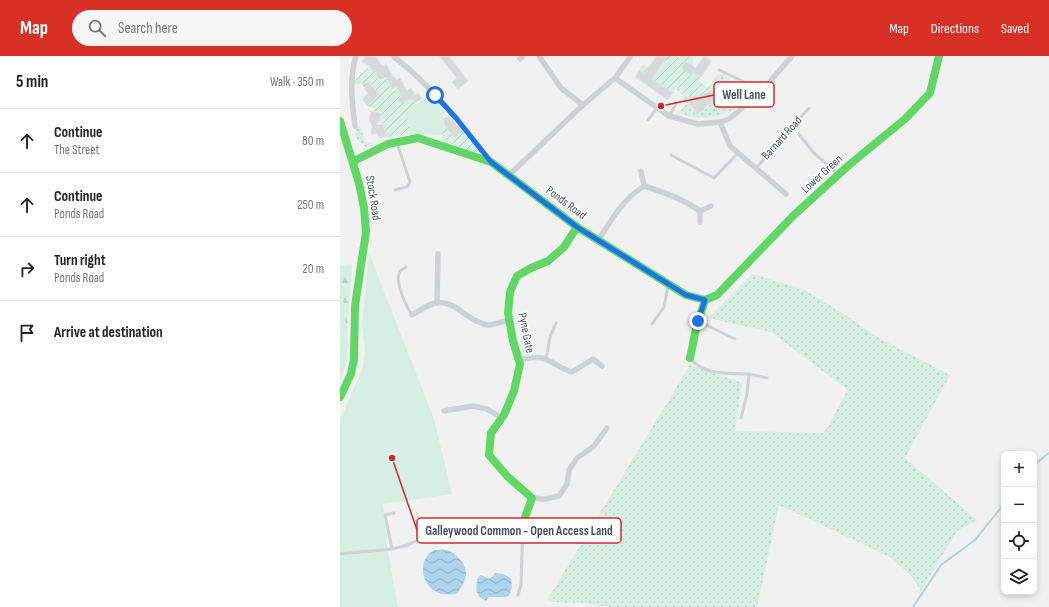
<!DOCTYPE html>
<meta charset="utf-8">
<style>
:root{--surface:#fff;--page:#f6f6f6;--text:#222;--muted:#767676;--line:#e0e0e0;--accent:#d93025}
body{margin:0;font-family:"Sofia Sans Condensed",sans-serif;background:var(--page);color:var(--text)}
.controls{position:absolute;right:12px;bottom:12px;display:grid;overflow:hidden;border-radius:8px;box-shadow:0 2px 6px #0003}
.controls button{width:36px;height:36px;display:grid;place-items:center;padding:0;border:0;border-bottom:1px solid var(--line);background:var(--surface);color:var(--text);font:20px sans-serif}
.stop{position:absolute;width:12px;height:12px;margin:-9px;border:3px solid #1a73e8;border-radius:50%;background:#fff}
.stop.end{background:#1a73e8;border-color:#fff;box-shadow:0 1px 4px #0008}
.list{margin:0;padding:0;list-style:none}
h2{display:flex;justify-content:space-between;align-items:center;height:52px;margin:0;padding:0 16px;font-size:17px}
h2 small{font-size:13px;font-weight:400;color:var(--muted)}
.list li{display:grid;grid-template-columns:26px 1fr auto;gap:12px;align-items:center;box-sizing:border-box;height:64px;padding:0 16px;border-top:1px solid var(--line)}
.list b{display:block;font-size:15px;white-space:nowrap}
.list p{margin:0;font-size:13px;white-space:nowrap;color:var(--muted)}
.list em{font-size:13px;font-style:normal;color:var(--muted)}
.icon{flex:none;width:22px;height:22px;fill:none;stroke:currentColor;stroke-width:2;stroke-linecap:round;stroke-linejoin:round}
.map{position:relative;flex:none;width:709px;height:551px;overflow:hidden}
header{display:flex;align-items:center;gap:24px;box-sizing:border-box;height:56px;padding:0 20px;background:var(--accent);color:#fff}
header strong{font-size:19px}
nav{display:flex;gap:22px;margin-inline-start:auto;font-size:14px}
.search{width:280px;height:36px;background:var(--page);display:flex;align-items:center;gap:10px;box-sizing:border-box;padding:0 14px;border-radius:22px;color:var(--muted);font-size:15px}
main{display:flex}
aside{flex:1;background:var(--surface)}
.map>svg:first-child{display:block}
.grass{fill:url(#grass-dots)}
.forest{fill:url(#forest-firs)}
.park{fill:#d6efe4}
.garden{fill:url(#garden-furrows)}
.water{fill:url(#water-waves)}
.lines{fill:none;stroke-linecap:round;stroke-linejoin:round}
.stream{stroke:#acd4ec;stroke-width:2}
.building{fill:#d8d9db;stroke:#e2e3e4}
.lane{stroke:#cfd1d4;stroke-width:3}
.street{stroke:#cfd1d4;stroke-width:5.5}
.fast{stroke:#63d668;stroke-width:8}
.route{stroke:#1a73e8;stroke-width:5}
.labels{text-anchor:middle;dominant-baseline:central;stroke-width:3;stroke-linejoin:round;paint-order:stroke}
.street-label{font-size:12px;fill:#484f5d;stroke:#fff}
.leader{fill:none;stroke:#d62828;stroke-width:1.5}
.callout-dot{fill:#d62828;stroke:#fff;stroke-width:1.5}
.callout{fill:#fff;stroke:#d62828;stroke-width:1.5}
.callout-label{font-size:13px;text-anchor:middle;font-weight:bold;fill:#484f5d}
</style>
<header>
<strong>Map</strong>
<div class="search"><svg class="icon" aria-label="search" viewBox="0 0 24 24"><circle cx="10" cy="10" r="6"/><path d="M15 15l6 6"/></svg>Search here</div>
<nav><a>Map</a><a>Directions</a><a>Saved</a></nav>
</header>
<main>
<aside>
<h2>5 min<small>Walk · 350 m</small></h2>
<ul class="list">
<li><svg class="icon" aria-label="ahead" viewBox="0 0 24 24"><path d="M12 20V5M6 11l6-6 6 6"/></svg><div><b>Continue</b><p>The Street</p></div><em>80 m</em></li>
<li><svg class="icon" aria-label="ahead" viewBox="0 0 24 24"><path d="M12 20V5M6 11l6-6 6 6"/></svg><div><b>Continue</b><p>Ponds Road</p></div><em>250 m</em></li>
<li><svg class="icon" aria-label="right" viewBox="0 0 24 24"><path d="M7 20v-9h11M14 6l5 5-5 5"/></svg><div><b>Turn right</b><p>Ponds Road</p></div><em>20 m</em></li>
<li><svg class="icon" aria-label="arrive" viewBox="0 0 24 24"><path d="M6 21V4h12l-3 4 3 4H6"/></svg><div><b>Arrive at destination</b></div></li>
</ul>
</aside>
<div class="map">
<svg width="709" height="551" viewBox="0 0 709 551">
<defs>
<pattern id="grass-dots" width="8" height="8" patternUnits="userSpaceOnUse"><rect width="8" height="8" fill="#d6efe4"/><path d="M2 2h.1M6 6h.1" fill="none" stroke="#b9cfc6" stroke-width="1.8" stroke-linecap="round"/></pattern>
<pattern id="forest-firs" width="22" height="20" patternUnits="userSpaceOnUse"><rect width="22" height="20" fill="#d6efe4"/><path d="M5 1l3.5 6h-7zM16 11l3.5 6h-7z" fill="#b9cfc6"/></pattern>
<pattern id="garden-furrows" width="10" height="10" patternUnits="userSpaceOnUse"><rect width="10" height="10" fill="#d6efe4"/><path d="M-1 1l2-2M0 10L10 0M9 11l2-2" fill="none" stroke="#b9cfc6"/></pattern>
<pattern id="water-waves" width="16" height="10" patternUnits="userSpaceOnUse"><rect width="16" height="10" fill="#acd4ec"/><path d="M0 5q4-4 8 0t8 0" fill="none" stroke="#8eaec2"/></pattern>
</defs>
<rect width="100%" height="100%" fill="#f1f1f1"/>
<g class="grass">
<path d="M384,18L406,38L410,32L411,39L409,42C389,62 358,68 333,54L340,56L345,47L341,45L345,40L336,33L337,31L350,42L348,44L356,58L361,47L367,49L375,45L374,42L375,41L383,55L391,51L389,46L394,47L403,42L397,31L388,36L386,41L384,37L379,39L372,26L377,19Z"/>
<path d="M20,70L25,86L33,87V90L26,91C19,83 15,86 15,72Z"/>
<path d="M412,218L463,233L504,258L537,281L610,319L565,402L637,464L617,475L581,535L572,521L550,501L439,449L417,551H268L244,547L213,546L207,544L350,309L402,327L395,375L484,377L508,334L431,276L368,262Z"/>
</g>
<path class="forest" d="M12,208L5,308L0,321V209Z"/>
<g class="park">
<path d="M92,36L104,50L103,79L88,78L70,79L69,72L67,63L76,49Z"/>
<path d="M29,197L94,363L112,438L43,448L48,496L58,551H0V365L23,311L25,294L22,268Z"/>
<path d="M0,212L8,287L6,309L0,324Z"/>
</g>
<g class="garden">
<path d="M328,0H336L339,2L341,0H351L353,2L352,9L345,5L341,12L351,19L353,16L361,21L359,25L367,32L373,28L379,39L374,42L369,35L361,40L359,44L356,39L350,42L337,31L333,37L299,14L303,8L316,17Z"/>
<path d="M30,10L33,15L35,14L40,25L47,23L53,36L57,33L62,41L58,43L60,47L72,43L76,49L67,63L69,72L70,79L64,78L44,82L43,81L47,80L43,67H38L42,58L33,55L34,52L26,50L30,44L33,46L40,39L29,26L14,29V25Z"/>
<path d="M104,68L114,81L124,74L139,94L138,97H134L100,83L103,79Z"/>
</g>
<g class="water">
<path d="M94,494C99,494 106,493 110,495C118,499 127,510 126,519C125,526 121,531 118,537C86,547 71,508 94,494Z"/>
<path d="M155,517L163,518L171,522L172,531L169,540L165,541H149L146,545C135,540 135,532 138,521L141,519L150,523Z"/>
</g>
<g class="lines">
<g class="stream">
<path d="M694,409L709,397"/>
<path d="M573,551L601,509L635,484L664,448"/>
</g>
</g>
<g class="building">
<path d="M25,0H35L42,10L46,8L53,21L54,20L56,24L60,22L67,35L71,32L75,39L78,37L82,42L75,47L72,43L60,47L58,43L62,41L56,31L52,33L46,21L39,24L35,14L33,15L30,10L22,6Z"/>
<path d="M99,0H109L128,25L118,33L112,26L117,22Z"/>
<path d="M317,0H328L312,23L333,37L328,44L295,21L299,14L304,18Z"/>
<path d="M364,0L372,5L361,21L353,16L351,19L341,12L345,5L356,12Z"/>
<path d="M29,26L40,39L28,50L22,44L28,37L22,28Z"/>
<path d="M397,31L403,42L390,49L392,51L383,56L375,41Z"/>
<path d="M370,35L375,44L364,51L365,53L356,58L348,44L356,39L358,41Z"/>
<path d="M31,55L42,58L37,69L43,68L47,80L39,82L37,77L32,79L31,73L33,72L29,63Z"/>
<path d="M107,61L111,62L122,75L114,82L104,68V62Z"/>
</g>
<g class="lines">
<g class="lane">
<path d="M379,14L411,29L420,37"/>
<path d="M329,60L336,48"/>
<path d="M308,64L317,52"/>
<path d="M459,78L474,97L498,118"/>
<path d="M331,99L374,122L398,97"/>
<path d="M416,112L469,52"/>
<path d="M55,134L67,131L70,126L57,87"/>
<path d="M66,211L60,215C54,225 66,250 72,259"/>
<path d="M360,266L395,283"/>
<path d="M312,268L324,251L328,230"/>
<path d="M351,303C364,320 390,317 409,318L407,338L401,362"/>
<path d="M206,304L210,281L216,267"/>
<path d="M409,318L427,322"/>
<path d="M52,493L68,489L88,479"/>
<path d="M0,498L52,493L45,459L54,457"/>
<path d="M178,539L181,529L183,467"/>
</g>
<g class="street">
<path d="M53,0C91,29 121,67 150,105"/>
<path d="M199,0L221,32L243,49"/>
<path d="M180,3L183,0"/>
<path d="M275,22L329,60L358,68L380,66L389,63L420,37L452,0"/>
<path d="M380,66L390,90L446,138"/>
<path d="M15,70C12,47 9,23 16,0"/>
<path d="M169,119L243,49L275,22L291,0"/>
<path d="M304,130C324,136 343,143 360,155"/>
<path d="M360,166V155L371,150"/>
<path d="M258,185C271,164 283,143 304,130L301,115"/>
<path d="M97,247L98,198"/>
<path d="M72,259C94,245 103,240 125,258C132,263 140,268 148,269C154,269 163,265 170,264"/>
<path d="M179,304C186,303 195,300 202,302C213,305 220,313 232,316L253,303L262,310"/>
<path d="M104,355L133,350L147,353L162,362"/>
<path d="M192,442L205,443L219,440L227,428L229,414L237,402L254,390L267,372"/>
</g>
<g class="fast">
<path d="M0,65L19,127L24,152L26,176L15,250L14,303L11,318L0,341"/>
<path d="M14,105L48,88L78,82L151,106L237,171L346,239L365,244L356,273L350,302"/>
<path d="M365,244L377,239L454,159L509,109L565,63L590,37L599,0"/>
<path d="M183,467L192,442L167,420L149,399L151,377L164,359L174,335L180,308L173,285L168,257L170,236L177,220L191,212L208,205L224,191L237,171"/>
</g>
</g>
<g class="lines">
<path class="route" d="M95,39L116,62L151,106L237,171L346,239L365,244L358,265"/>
</g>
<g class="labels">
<g class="street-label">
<text transform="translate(442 82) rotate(-48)">Barnard Road</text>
<text transform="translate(482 118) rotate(-42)">Lower Green</text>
<text transform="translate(33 142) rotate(81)">Stock Road</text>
<text transform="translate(226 147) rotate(37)">Ponds Road</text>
<text transform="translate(186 277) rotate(78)">Pyne Gate</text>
</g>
</g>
<path class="leader" d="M321 50L374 39M52 402L77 474"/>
<g class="callout-dot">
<circle cx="321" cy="50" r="4"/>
<circle cx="52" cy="402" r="4"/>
</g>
<g class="callout">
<rect x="374" y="26" width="60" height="25" rx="4"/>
<rect x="77" y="462" width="204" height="25" rx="4"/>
</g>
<g class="callout-label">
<text x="404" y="43">Well Lane</text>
<text x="179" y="479">Galleywood Common - Open Access Land</text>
</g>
</svg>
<div class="controls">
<button>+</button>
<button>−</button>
<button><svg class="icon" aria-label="locate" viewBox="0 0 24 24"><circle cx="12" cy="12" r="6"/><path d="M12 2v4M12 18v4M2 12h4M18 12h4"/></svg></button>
<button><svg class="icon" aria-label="layers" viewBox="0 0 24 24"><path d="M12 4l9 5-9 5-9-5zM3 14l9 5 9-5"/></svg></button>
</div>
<div class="stop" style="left:95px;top:39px"></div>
<div class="stop end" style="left:358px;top:265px"></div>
</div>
</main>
